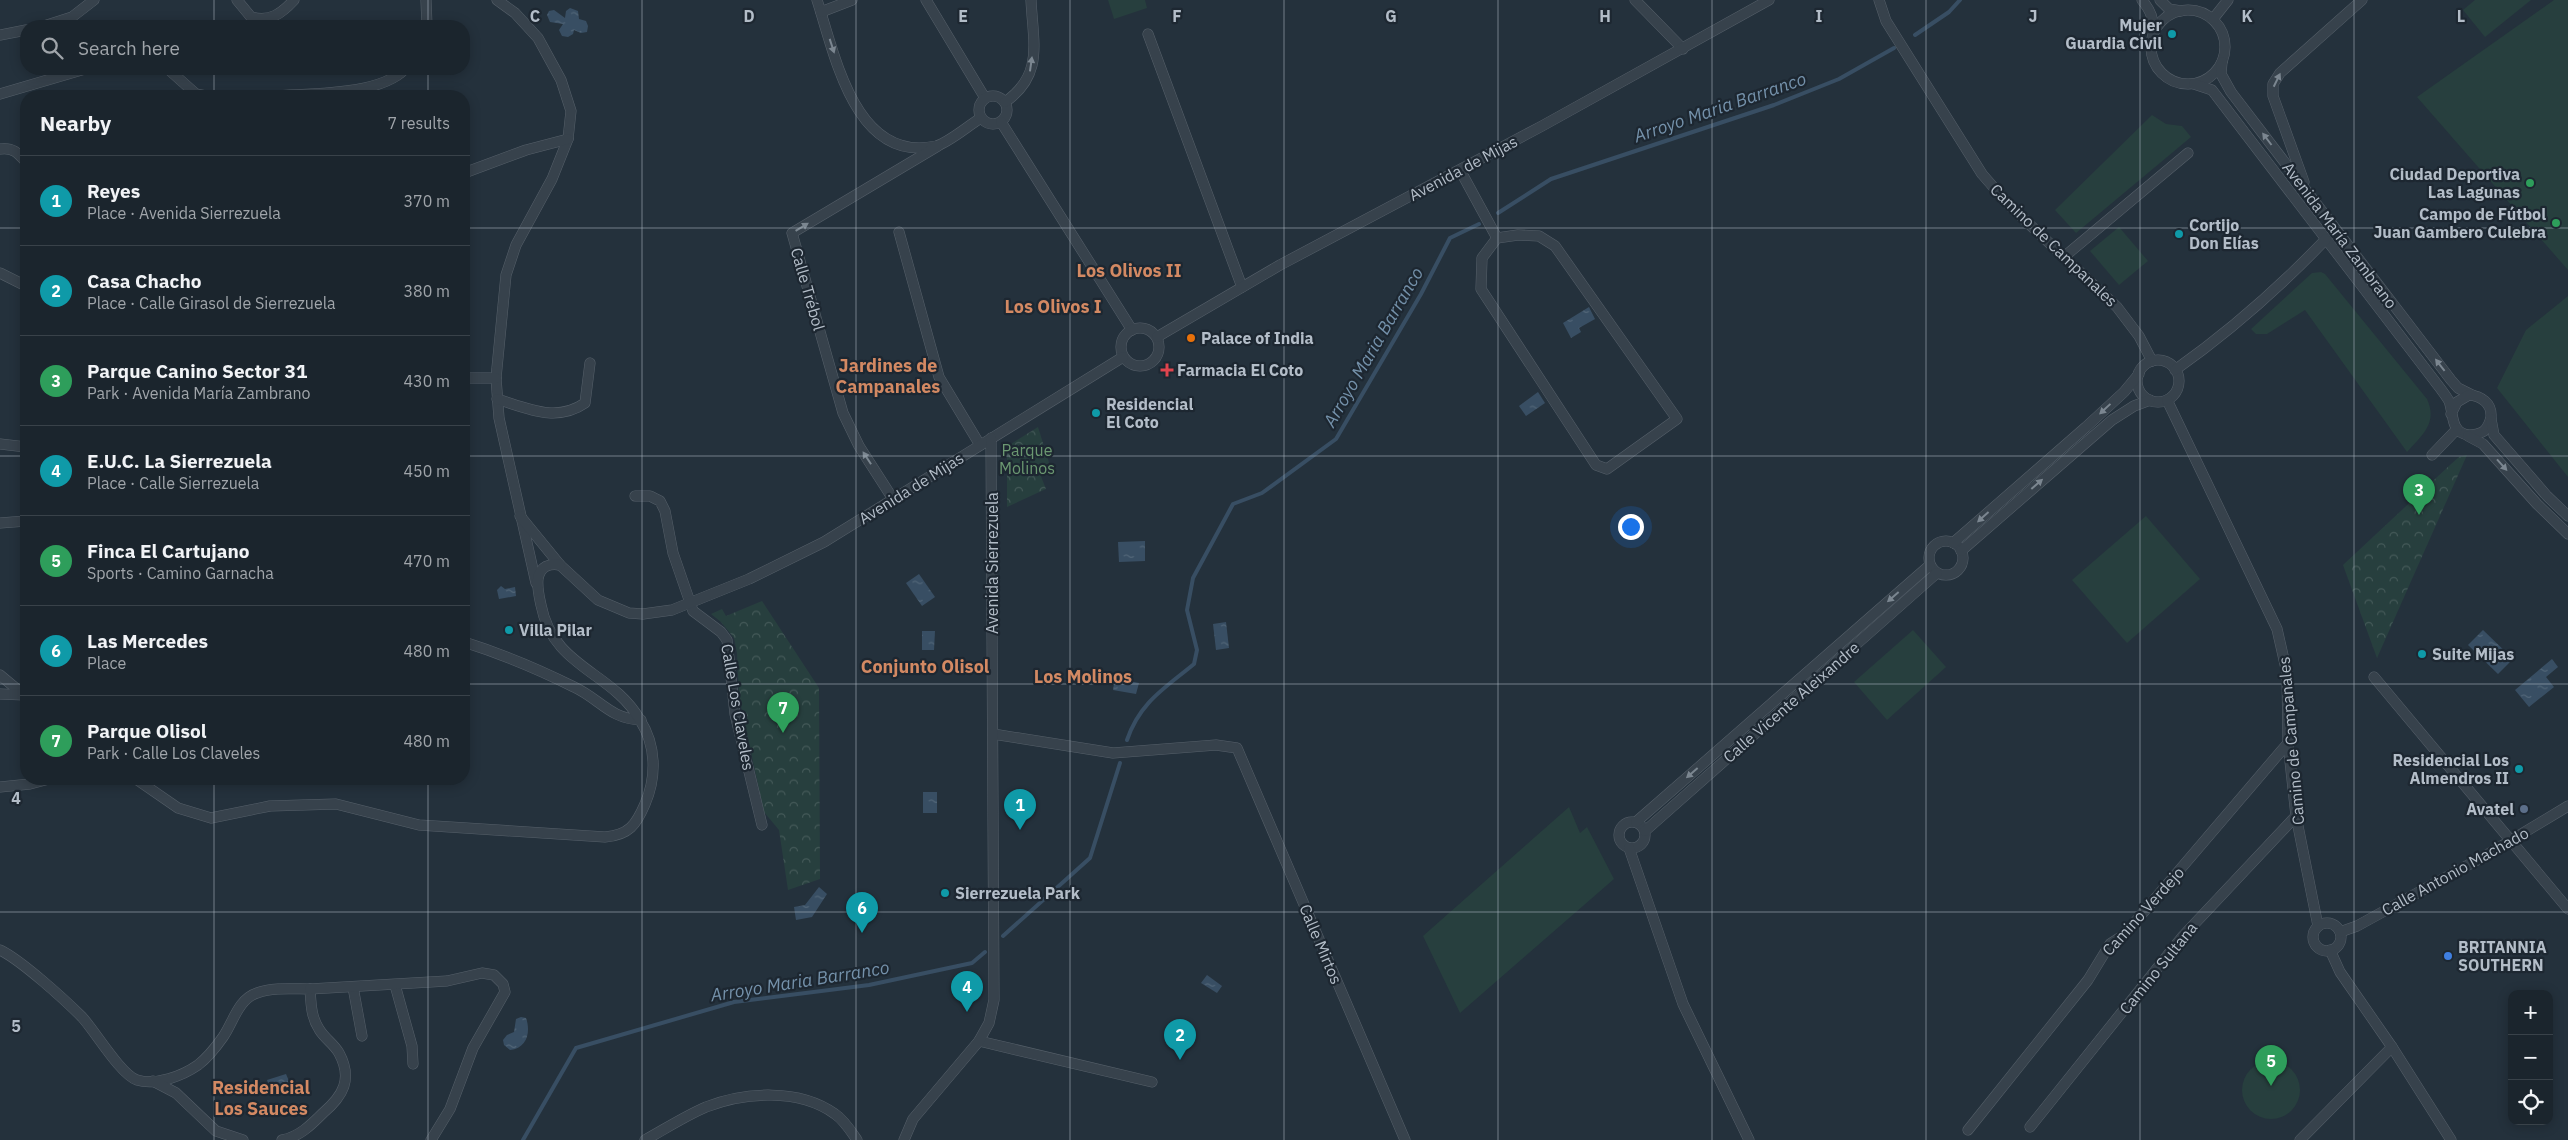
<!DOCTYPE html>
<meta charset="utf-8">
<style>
:root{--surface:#1b252d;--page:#283139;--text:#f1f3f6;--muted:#a0a5aa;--line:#394249;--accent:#8abef6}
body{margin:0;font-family:"IBM Plex Sans",sans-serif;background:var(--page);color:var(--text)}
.controls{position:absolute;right:15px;bottom:15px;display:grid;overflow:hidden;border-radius:10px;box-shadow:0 2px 12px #0003}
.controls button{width:45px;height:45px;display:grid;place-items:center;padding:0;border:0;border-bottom:1px solid var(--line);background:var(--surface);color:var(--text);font:25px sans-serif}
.you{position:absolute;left:1630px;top:526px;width:18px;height:18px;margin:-12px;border:4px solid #fff;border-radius:50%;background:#1a73e8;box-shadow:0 0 0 8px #1a73e833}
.badge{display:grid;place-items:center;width:32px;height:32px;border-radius:50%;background:var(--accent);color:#fff;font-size:16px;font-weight:700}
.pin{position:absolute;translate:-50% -41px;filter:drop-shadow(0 1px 2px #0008)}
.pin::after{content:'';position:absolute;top:26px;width:18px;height:15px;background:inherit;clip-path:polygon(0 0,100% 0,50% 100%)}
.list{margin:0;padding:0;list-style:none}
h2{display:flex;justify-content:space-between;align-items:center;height:65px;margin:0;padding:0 20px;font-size:21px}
h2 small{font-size:16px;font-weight:400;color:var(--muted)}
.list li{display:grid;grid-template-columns:32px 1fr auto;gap:15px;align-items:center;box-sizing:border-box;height:90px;padding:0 20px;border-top:1px solid var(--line)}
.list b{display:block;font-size:19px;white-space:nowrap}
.list p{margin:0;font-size:16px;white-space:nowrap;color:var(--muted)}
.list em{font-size:16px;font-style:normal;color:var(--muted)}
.icon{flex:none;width:28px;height:28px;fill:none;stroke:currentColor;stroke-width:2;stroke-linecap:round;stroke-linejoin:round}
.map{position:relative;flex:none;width:2568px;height:1140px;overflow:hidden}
.search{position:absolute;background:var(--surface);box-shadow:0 2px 12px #0003;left:20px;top:20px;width:450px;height:55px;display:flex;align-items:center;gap:12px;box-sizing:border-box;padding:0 18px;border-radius:20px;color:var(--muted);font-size:19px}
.panel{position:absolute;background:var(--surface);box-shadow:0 2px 12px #0003;left:20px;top:90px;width:450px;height:695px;border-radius:20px}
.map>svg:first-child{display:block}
.park{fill:url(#park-crowns)}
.garden{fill:#273f3e}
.water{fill:url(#water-ripples)}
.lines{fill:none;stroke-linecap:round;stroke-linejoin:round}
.stream{stroke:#384e63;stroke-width:4}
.minor-casing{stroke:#56606a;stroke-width:11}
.minor{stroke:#37424c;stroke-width:10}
.oneway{fill:#7b8690}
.grid{fill:none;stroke:#b3bdc8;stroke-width:1;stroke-opacity:0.55}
.culture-dot{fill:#0f9aa8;stroke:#1d2731;stroke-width:2}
.leisure-dot{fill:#2e9e5b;stroke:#1d2731;stroke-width:2}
.food-dot{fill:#e8710a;stroke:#1d2731;stroke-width:2}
.health-dot{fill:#e0444e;stroke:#1d2731;stroke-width:2}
.service-dot{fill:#5c6f8a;stroke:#1d2731;stroke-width:2}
.shop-dot{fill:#3f7fe0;stroke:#1d2731;stroke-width:2}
.labels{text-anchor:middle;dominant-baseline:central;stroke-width:4.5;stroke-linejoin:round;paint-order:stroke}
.poi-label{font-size:16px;font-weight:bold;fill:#b3bdc8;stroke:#1d2731;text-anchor:start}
.street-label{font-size:16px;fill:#b3bdc8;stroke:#1d2731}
.park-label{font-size:16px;fill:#6b9871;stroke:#1d2731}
.water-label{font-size:18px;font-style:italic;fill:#7491aa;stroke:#1d2731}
.neighbourhood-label{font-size:18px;font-weight:bold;fill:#d38963;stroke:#1d2731}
.grid-label{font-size:16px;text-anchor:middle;font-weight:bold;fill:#b3bdc8;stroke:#1d2731;stroke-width:4.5;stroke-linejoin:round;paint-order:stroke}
</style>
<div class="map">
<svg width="2568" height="1140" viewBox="0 0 2568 1140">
<defs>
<pattern id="park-crowns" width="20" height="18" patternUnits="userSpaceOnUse" patternTransform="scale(1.25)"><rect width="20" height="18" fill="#273f3e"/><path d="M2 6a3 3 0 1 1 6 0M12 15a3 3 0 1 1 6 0" fill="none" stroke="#445958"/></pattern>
<pattern id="water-ripples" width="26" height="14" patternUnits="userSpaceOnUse" patternTransform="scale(1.25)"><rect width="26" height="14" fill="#384e63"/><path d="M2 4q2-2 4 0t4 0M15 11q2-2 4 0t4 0" fill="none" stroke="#526678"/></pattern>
</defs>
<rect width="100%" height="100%" fill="#24313c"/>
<g class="park">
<path d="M1038,427L1051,469L1040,474L1046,489L1007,507V450L1011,444Z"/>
<path d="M2467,455L2377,658L2343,565L2450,465L2459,457Z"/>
<path d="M762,601L819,688L820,879L788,890L779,830L764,812L739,697L737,653L734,638L721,622L711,614L722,609L726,616Z"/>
</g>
<g class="garden">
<path d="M1108,0H1145L1147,8L1114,19Z"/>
<path d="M2475,0H2531L2485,37L2463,10Z"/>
<path d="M2554,0H2568V270L2417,97Z"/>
<path d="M2152,115L2166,124L2182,126L2191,137L2076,233L2055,210Z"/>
<path d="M2119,227L2148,261L2119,285L2090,251Z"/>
<path d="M2321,272L2325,274L2427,399C2438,423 2422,435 2407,452L2305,310L2267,334H2256L2251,329L2312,273Z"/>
<path d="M2568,296V477L2497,388L2526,330Z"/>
<path d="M2146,516L2200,579L2127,643L2072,580Z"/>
<path d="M1913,630L1946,667L1887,720L1854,682Z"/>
<path d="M1569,807L1580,833L1587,827L1614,879L1460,1013L1423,936Z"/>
<circle cx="2271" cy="1090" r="29"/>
</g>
<g class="water">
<path d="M570,8L578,11L579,19L586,21L588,26L587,32L581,33L574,30L573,34L568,37L562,36L559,30L563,24L550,22L547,15L549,11L554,10L565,18L566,11Z"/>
<path d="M1589,307L1595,319L1579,328L1581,332L1571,338L1563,323Z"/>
<path d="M1538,392L1545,403L1526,416L1519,406Z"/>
<path d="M1145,541V561L1119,562L1118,542Z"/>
<path d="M919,574L935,597L922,606L906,583Z"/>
<path d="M501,586L505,589L515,587L516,596L499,599L497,590Z"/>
<path d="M1226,622L1229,648L1216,650L1213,624Z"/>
<path d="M2483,630L2513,659L2498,674L2468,645Z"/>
<path d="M922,631H935L934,650H922Z"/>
<path d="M2552,659L2558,667L2546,677L2554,687L2529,707L2515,690Z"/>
<path d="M1115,678L1139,683L1136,694L1113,690Z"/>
<rect x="923" y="792" width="14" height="21"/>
<path d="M819,887L827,894L812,917L796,920L794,907L805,905Z"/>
<path d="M1207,975L1222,986L1217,993L1201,983Z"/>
<path d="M521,1017L526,1018C531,1032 527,1048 510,1050L504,1045L503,1040L507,1035L514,1032L516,1019Z"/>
<path d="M286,1074L291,1086L271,1092L267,1080Z"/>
</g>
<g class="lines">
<g class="stream">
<path d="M1915,35L1949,12L1960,0"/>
<path d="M1498,213L1551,179L1774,105L1839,79L1894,48"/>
<path d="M1127,740C1140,702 1165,688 1194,664L1197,650L1187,610L1193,578L1233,504L1262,493L1336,439L1421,294L1450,238L1479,224"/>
<path d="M1003,936L1090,858L1120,763"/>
<path d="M523,1140L576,1048L734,1002L869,985L972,963L985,952"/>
</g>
<defs>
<g id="minor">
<path d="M237,0L251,17C270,22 281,14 294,0"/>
<path d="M426,0L427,26"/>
<path d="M497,0L515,13L538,38L561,80L571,111L568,139L552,179L516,245L506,275L496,378L499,418L536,583"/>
<path d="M817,0C835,55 855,164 936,146C948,143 969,125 981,118"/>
<path d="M926,0L985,98"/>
<path d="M1635,0L1683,49"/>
<path d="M1879,0L1886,21L1982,174L2009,205L2117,307L2139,336L2152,361"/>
<path d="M2142,0C2151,11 2154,19 2153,33"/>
<path d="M2160,0L2169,9L2181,11"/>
<circle cx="2188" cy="47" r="37"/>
<path d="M821,12L852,0"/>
<path d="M2213,19L2228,0"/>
<path d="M44,26L72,17L94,0"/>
<path d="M1148,34L1242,287"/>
<path d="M0,35L26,30"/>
<path d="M2222,62L2221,74L2231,92L2451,380L2458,388L2472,395"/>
<path d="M168,69L196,94L206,96"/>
<path d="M2194,84L2212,90L2440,388C2443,392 2446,396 2449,401C2454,414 2450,433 2469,435C2474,435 2479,434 2484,431C2488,427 2490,422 2491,417C2492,403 2481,396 2469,395L2457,402L2451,414"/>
<path d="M0,94L85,69"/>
<circle cx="993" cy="110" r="14"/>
<path d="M274,96C309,93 379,96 405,69"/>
<path d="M1005,102C1044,75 1033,43 1031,0"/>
<path d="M1001,122L1132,330"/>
<path d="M0,149C13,147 18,153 26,162"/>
<path d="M1460,170L1497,238"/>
<path d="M464,173L526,150L568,139"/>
<path d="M2304,182L2273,96V84L2280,73L2362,0"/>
<path d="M899,232L939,377L980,445"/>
<path d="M1518,235L1539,236L1555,246L1677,419L1607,469L1596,465L1481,289L1482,258L1497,238Z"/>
<path d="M2065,256L2188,153"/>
<path d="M0,273L26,286"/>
<circle cx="1140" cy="347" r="19"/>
<path d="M1157,337L1280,265L1542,126L1769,0"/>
<circle cx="2158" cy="381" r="21"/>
<path d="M2175,370C2230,331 2280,287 2326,239"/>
<path d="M464,378H496"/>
<path d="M497,399C527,408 556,423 585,403L590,363"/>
<path d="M2167,400L2277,629L2287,673L2288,743L2296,816L2318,926"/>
<path d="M2491,419L2494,435L2547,496L2568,516"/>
<path d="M2468,436L2483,444L2537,504L2568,534"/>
<path d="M0,444L26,447"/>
<path d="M2432,455L2457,429"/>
<path d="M635,496H650L660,501L665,511L673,553L693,611L721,632L727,640L735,714L762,825"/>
<path d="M893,499L859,446L843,413L792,233L938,146"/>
<path d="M520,516L560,565L598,600L629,613L643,614L672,610L749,579L824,542L1123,357"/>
<path d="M0,523L26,521"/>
<circle cx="1946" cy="558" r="17"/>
<path d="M1953,543L2086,427L2124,392L2139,374"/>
<path d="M1961,551L2112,420L2134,406L2150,400"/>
<path d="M464,642C502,654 538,669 574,687C600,699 610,719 641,720"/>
<path d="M0,675L24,695"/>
<path d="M2374,677L2568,909"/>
<path d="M0,694L25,695"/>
<path d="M993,734L1113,753L1216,745L1237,748L1405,1140"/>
<path d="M136,779L178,808L211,818L270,806L336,804L419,825L605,837C629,835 636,825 645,804C657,776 656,745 640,720C612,671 553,668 541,605C539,596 537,588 538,579C540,566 550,563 560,565"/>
<path d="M0,787L30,784L49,779"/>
<circle cx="1632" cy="835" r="13"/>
<path d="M1636,822L1930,565"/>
<path d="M1645,831L1937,573"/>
<path d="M1629,848L1683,1004L1749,1140"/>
<circle cx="2327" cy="937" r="14"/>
<path d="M2340,932L2357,926L2490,853L2568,806"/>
<path d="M0,950C21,960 65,1000 82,1017C95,1031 121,1075 137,1080C156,1086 182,1076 198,1065C207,1058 216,1047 223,1037C233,1023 238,999 257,993C273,987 293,989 310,989C311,1003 311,1017 319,1029C324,1038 334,1044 339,1053C353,1079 343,1096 323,1113C311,1125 299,1137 282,1140"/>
<path d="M2330,950L2340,972L2392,1047L2451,1140"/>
<path d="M395,985L412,1046L413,1064"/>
<path d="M353,987L362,1036"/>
<path d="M310,989L447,981L482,973L494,975L503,984L505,992L473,1048L450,1109L431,1140"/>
<path d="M979,1041L1152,1082"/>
<path d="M153,1081L176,1093L216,1131L243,1140"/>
<path d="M2030,1127L2183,936L2296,816"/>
<path d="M1968,1130L2088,980L2110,944L2124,935L2288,743"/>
<path d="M645,1140C665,1129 685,1116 706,1107C744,1092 799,1088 835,1114C844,1120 851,1131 857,1140"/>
<path d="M904,1140L913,1119L979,1041L989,1023L994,1000L991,438"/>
<path d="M2300,1140L2392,1047"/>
</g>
</defs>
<use href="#minor" class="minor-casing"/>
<use href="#minor" class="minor"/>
</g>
<defs><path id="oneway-solid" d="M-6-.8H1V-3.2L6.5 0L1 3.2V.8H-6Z" transform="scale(1.25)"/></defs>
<g class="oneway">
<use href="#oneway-solid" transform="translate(832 46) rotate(72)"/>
<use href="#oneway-solid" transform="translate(1031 64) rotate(-82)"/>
<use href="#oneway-solid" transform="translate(2277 80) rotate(-64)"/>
<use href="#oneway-solid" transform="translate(2267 139) rotate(-127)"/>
<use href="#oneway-solid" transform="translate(802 227) rotate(-31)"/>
<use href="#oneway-solid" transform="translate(2440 365) rotate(-128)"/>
<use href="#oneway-solid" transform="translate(2105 409) rotate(137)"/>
<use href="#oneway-solid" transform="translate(867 458) rotate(-123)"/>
<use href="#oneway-solid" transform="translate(2502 465) rotate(48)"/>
<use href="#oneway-solid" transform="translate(2037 484) rotate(-41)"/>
<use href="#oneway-solid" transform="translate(1983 517) rotate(138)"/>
<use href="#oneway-solid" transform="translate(1893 597) rotate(139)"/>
<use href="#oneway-solid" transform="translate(1692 773) rotate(139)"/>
</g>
<path class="grid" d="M214,0V26M428,0V26M642,0V1140M856,0V1140M1070,0V1140M1284,0V1140M1498,0V1140M1712,0V1140M1926,0V1140M2140,0V1140M2354,0V1140M214,69V96M428,69V96M0,228H26M464,228H2568M0,456H26M464,456H2568M0,684H26M464,684H2568M214,779V1140M428,779V1140M0,912H2568"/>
<g class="culture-dot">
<circle cx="2172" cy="34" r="5"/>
<circle cx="2179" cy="234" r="5"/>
<circle cx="1096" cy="413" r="5"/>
<circle cx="509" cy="630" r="5"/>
<circle cx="2422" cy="654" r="5"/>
<circle cx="2519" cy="769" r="5"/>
<circle cx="945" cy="893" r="5"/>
</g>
<g class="leisure-dot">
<circle cx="2530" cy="183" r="5"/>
<circle cx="2556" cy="223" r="5"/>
</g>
<circle class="food-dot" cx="1191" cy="338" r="5"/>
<path class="health-dot" d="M1164.5 362.5h5v5h5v5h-5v5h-5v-5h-5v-5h5z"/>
<circle class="service-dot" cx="2524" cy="809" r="5"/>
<circle class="shop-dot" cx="2448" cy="956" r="5"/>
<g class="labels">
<g class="poi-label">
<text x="2162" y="25" text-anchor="end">Mujer<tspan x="2162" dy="18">Guardia Civil</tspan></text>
<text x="2520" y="174" text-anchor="end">Ciudad Deportiva<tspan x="2520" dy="18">Las Lagunas</tspan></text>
<text x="2546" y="214" text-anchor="end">Campo de Fútbol<tspan x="2546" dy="18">Juan Gambero Culebra</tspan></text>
<text x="2189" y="225">Cortijo<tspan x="2189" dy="18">Don Elías</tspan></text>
<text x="1201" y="338">Palace of India</text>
<text x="1177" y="370">Farmacia El Coto</text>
<text x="1106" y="404">Residencial<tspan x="1106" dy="18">El Coto</tspan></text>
<text x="519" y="630">Villa Pilar</text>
<text x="2432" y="654">Suite Mijas</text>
<text x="2509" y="760" text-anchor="end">Residencial Los<tspan x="2509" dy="18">Almendros II</tspan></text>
<text x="2514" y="809" text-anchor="end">Avatel</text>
<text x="955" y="893">Sierrezuela Park</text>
<text x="2458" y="947">BRITANNIA<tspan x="2458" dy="18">SOUTHERN</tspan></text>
</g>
<g class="street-label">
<text transform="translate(1463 168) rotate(-28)">Avenida de Mijas</text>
<text transform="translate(2340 235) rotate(53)">Avenida María Zambrano</text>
<text transform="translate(2054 245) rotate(44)">Camino de Campanales</text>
<text transform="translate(808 289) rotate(74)">Calle Trébol</text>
<text transform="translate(911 488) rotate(-32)">Avenida de Mijas</text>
<text transform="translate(992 563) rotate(-90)">Avenida Sierrezuela</text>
<text transform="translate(1791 702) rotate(-41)">Calle Vicente Aleixandre</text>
<text transform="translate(738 707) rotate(80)">Calle Los Claveles</text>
<text transform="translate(2291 741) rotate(-95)">Camino de Campanales</text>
<text transform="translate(2455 871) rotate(-29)">Calle Antonio Machado</text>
<text transform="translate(2143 911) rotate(-48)">Camino Verdejo</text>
<text transform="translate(1321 944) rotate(67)">Calle Mirtos</text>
<text transform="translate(2158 968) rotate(-51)">Camino Sultana</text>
</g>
<g class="park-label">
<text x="1027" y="450">Parque<tspan x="1027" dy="18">Molinos</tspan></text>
</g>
<g class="water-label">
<text transform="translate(1720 107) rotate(-19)">Arroyo Maria Barranco</text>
<text transform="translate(1373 347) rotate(-60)">Arroyo Maria Barranco</text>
<text transform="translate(800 981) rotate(-9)">Arroyo Maria Barranco</text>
</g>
<g class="neighbourhood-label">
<text x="1129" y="270">Los Olivos II</text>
<text x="1053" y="306">Los Olivos I</text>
<text x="888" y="365">Jardines de<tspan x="888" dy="21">Campanales</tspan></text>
<text x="925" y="666">Conjunto Olisol</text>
<text x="1083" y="676">Los Molinos</text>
<text x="261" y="1087">Residencial<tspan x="261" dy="21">Los Sauces</tspan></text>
</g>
</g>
<g class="grid-label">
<text x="535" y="22">C</text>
<text x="749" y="22">D</text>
<text x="963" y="22">E</text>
<text x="1177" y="22">F</text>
<text x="1391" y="22">G</text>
<text x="1605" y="22">H</text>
<text x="1819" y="22">I</text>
<text x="2033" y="22">J</text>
<text x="2247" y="22">K</text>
<text x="2461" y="22">L</text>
<text x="16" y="804">4</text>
<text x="16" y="1032">5</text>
</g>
</svg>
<div class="controls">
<button>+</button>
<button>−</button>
<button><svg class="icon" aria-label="locate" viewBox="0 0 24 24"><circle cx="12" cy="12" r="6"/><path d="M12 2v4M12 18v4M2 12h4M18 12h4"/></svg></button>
</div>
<div class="you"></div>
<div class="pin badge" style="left:1020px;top:830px;background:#0f9aa8">1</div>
<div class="pin badge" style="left:1180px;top:1060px;background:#0f9aa8">2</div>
<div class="pin badge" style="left:2419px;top:515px;background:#2e9e5b">3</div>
<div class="pin badge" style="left:967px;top:1012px;background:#0f9aa8">4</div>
<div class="pin badge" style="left:2271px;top:1086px;background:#2e9e5b">5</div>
<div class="pin badge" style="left:862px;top:933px;background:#0f9aa8">6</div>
<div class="pin badge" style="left:783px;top:733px;background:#2e9e5b">7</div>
<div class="search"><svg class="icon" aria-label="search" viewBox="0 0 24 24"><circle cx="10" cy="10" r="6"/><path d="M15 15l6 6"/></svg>Search here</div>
<section class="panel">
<h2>Nearby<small>7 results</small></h2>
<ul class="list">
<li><span class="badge" style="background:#0f9aa8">1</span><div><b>Reyes</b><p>Place · Avenida Sierrezuela</p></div><em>370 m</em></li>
<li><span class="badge" style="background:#0f9aa8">2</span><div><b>Casa Chacho</b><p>Place · Calle Girasol de Sierrezuela</p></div><em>380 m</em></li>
<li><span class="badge" style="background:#2e9e5b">3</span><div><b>Parque Canino Sector 31</b><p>Park · Avenida María Zambrano</p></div><em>430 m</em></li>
<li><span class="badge" style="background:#0f9aa8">4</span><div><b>E.U.C. La Sierrezuela</b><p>Place · Calle Sierrezuela</p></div><em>450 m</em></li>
<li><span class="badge" style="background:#2e9e5b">5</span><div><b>Finca El Cartujano</b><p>Sports · Camino Garnacha</p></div><em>470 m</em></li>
<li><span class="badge" style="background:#0f9aa8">6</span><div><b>Las Mercedes</b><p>Place</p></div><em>480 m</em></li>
<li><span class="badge" style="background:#2e9e5b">7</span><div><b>Parque Olisol</b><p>Park · Calle Los Claveles</p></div><em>480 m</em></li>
</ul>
</section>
</div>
